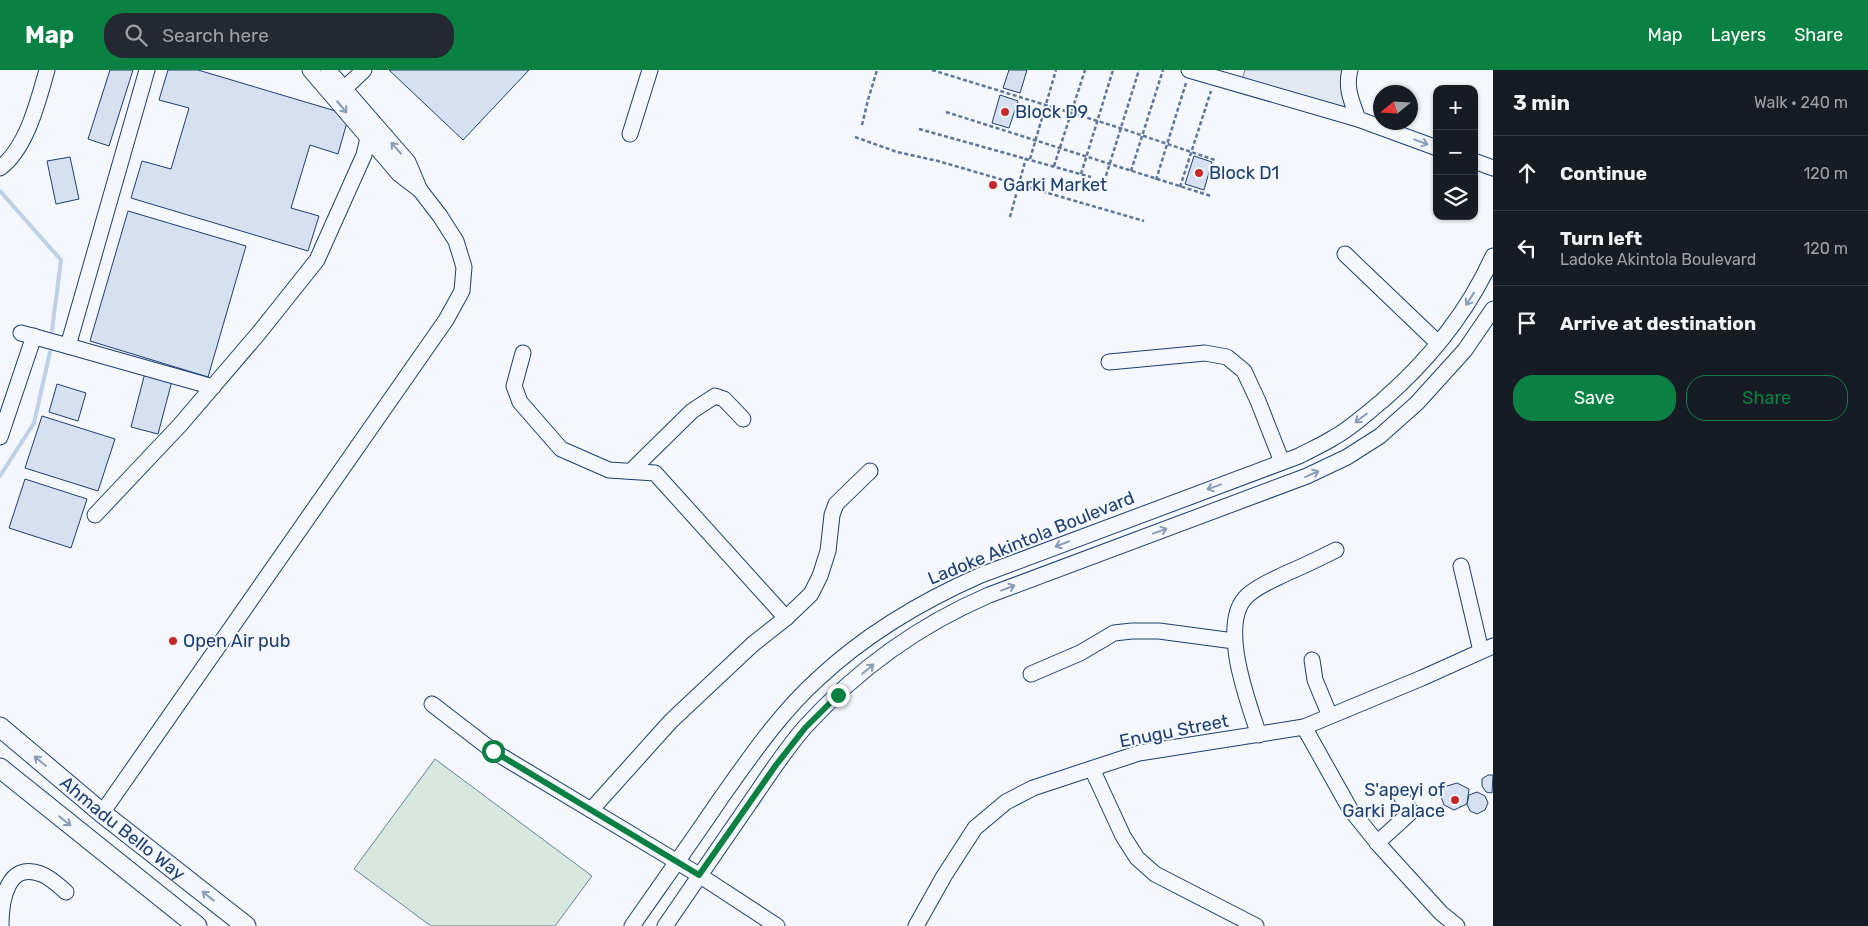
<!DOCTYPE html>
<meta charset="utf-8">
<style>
:root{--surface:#171b24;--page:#242831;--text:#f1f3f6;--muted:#9ea1a6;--line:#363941;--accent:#0b8043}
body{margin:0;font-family:Rubik,sans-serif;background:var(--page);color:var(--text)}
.controls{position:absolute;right:15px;top:15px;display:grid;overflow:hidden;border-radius:10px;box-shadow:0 1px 4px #0004}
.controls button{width:45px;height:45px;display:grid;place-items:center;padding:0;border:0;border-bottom:1px solid var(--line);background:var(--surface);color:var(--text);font:25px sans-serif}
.compass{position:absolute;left:1373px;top:15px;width:45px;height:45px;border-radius:50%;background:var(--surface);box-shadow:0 1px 4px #0004;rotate:252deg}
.stop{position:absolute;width:15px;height:15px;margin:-11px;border:4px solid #0b8043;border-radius:50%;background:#fff}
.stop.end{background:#0b8043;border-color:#fff;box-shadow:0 1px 5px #0008}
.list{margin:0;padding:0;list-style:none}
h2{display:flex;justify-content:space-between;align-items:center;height:65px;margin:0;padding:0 20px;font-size:21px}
h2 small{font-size:16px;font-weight:400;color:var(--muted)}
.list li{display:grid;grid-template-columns:32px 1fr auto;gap:15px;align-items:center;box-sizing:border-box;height:75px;padding:0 20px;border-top:1px solid var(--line)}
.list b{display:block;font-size:19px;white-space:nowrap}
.list p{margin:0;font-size:16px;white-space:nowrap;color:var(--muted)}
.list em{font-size:16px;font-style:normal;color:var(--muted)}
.actions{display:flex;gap:10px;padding:15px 20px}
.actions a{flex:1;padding:11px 0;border:1px solid var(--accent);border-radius:20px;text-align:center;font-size:18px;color:var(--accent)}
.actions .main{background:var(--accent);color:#fff}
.icon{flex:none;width:28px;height:28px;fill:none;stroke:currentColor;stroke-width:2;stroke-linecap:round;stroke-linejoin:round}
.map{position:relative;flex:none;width:1493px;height:856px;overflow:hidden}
header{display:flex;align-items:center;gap:30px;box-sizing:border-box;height:70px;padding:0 25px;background:var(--accent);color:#fff}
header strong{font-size:24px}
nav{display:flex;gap:28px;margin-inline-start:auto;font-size:18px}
.search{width:350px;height:45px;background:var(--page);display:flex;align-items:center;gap:12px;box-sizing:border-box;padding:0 18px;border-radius:20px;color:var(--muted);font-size:19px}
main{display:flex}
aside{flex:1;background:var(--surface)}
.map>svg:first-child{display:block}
.pitch{fill:#d7e8df;stroke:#687fa3}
.parking{fill:#e3e8f0;stroke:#687fa3}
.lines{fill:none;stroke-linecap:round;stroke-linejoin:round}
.stream{stroke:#bed0e5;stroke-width:4}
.building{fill:#d5e0f0;stroke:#1d3f73}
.minor-casing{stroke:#1d3f73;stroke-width:17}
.major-casing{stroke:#1d3f73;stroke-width:21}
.path{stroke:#5e769c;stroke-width:2.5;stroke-dasharray:4 2.5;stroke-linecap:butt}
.minor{stroke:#f4f7fb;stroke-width:15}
.major{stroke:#f4f7fb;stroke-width:19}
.oneway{stroke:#889bb7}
.route{stroke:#0b8043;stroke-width:6}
.poi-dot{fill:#c62828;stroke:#f4f7fb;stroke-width:2}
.labels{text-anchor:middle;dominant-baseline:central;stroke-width:4;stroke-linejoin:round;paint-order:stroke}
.poi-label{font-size:18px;fill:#1d3f73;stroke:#f4f7fb;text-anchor:start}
.street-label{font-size:18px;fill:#1d3f73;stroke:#f4f7fb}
</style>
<header>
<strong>Map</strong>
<div class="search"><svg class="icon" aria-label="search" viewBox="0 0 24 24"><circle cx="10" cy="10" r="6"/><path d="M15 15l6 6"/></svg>Search here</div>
<nav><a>Map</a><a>Layers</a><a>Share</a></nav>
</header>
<main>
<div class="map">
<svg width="1493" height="856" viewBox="0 0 1493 856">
<rect width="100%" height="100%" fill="#f4f7fb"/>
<path class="pitch" d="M435,689L592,806L555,856H431L354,799Z"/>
<path class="parking" d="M1245,0H1350L1347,48L1240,15Z"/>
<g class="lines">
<g class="stream">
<path d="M0,121L61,190L52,260"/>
<path d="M0,406L34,353L50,282"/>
</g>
</g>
<g class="building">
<path d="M110,0H133L109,76L88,69Z"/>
<path d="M168,0H198L349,45L338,84L310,75L291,138L319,146L308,181L131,128L142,91L171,99L189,38L159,30Z"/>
<path d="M389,0H529L463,70Z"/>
<path d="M1009,0H1027L1020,23L1003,18Z"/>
<path d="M1000,25L1018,31L1009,58L992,53Z"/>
<path d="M1194,86L1212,92L1204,120L1185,114Z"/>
<path d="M70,87L79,129L56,134L47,91Z"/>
<path d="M128,141L246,176L208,307L90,271Z"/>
<path d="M146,299L173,307L158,364L131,357Z"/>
<path d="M57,314L86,323L78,351L49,342Z"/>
<path d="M42,346L115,369L98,421L25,398Z"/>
<path d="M25,409L87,429L71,478L9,458Z"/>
<path d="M1488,705H1493L1492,723L1486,722L1482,716V709Z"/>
<path d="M1457,713L1469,719L1467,734L1454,740L1444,735L1440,724L1447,716Z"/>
<path d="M1477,722L1485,726L1488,733L1485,740L1477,744L1470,741L1467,734L1469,725Z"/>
</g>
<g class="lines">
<defs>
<g id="minor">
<path d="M328,0L408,92L419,118"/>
<path d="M1189,0L1358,49"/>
<path d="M1350,0C1345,18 1352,32 1358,49L1437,78"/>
<path d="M345,18L364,0"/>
<path d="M630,64L650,0"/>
<path d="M1474,91L1493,98"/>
<path d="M0,98C27,78 38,31 47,0"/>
<path d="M1345,184L1438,273"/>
<path d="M21,263L68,276L147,0"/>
<path d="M68,276L213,317"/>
<path d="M523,283L514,316L520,332L561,379L609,400L655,403L786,548"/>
<path d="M1109,292L1205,283L1227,287L1244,301L1258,331L1282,392"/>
<path d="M0,367L34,266"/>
<path d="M631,401L692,341L715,326L724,329L743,349"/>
<path d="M95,445L180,355L258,264L317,190L364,85L372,51"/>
<path d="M1461,496L1481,581"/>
<path d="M1312,590L1315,610L1330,646"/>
<path d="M1031,604L1080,583L1114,563L1132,561H1159L1234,571"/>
<path d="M432,634L493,681L699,805L777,856"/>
<path d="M1304,657L1350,739L1380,776L1441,843L1457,856"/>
<path d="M1259,665C1248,632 1218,553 1247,526C1259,515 1273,510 1287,503C1304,496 1320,488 1336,480"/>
<path d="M1092,699L1123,766L1137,788L1155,804L1256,856"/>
<path d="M591,740L671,651L753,574L786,548L811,524L820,506L828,481L832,445L836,434L870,401"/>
<path d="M102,743L446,250L462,221L464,197L456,171L440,146L420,120L399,104L310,0"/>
<path d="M1377,773L1411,742L1401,726"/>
<path d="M1,856C1,831 7,791 41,804C50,807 59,816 66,822"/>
<path d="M632,856C662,813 692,771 721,728C751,686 780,643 819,608C866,564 922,531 981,505L1299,386C1310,380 1322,375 1333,368C1351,358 1366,344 1382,331C1428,291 1468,242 1493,186"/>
<path d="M665,856C693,815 721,774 749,734C767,708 784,681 805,657C856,601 919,555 989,525L1307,406L1347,387L1380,366L1417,333L1465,280L1493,239"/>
<path d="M916,856L944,806L975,758L1006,732L1033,718L1139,683L1304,657L1422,608L1493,576"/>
</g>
<g id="major">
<path id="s1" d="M0,657L102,743L246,856"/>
<path d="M0,698L197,856"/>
</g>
</defs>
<use href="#minor" class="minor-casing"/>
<use href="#major" class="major-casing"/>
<g class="path">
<path d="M932,0L1117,57L1215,90"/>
<path d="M946,42L1211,126"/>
<path d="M862,55L868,30L877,0"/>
<path d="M919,59L1091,107"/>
<path d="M855,67L897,82L938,91L1144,151"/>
<path d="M1030,89L1056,0"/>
<path d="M1054,96L1085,0"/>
<path d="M1131,101L1163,0"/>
<path d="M1081,104L1113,0"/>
<path d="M1156,110L1186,13"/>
<path d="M1104,112L1139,0"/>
<path d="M1180,117L1211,21"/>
<path d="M1010,147L1026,88"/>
</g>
<use href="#minor" class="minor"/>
<use href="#major" class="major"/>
</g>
<defs><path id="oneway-shaft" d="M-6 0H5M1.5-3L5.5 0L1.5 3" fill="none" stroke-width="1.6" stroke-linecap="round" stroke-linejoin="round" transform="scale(1.25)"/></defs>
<g class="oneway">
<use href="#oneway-shaft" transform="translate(342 37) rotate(50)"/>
<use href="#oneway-shaft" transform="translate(1421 72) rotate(20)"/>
<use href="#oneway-shaft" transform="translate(396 78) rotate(-131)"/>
<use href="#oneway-shaft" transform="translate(1470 229) rotate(122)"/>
<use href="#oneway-shaft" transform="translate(1361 348) rotate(143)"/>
<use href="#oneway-shaft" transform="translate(1312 404) rotate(-24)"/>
<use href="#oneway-shaft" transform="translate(1214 417) rotate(160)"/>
<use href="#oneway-shaft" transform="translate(1160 461) rotate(-20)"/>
<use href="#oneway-shaft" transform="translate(1062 474) rotate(159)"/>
<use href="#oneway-shaft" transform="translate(1008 518) rotate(-21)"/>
<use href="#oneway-shaft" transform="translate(868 599) rotate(-40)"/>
<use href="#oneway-shaft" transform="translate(40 691) rotate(-140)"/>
<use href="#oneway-shaft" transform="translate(65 751) rotate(39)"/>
<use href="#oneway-shaft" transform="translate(208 826) rotate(-142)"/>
</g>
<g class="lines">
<path class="route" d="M493,681L699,805L776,695L805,658L838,625"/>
</g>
<g class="poi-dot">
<circle cx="1005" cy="42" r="5"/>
<circle cx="1199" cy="103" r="5"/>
<circle cx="993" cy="115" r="5"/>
<circle cx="173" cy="571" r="5"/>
<circle cx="1455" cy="730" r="5"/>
</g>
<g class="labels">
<g class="poi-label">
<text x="1015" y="42">Block D9</text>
<text x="1209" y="103">Block D1</text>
<text x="1003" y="115">Garki Market</text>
<text x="183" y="571">Open Air pub</text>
<text x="1445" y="720" text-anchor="end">S'apeyi of<tspan x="1445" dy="21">Garki Palace</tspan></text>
</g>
<g class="street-label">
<text transform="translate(1031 468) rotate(-22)">Ladoke Akintola Boulevard</text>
<text transform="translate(1174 661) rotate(-11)">Enugu Street</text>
<text stroke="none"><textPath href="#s1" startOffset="159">Ahmadu Bello Way</textPath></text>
</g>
</g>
</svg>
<div class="controls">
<button>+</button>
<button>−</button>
<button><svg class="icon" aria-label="layers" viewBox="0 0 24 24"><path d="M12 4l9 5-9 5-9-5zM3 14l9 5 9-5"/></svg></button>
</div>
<svg class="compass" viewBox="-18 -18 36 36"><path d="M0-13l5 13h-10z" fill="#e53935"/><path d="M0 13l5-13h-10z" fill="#9ea1a6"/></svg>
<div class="stop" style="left:493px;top:681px"></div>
<div class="stop end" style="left:838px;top:625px"></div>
</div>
<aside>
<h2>3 min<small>Walk · 240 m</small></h2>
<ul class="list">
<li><svg class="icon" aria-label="ahead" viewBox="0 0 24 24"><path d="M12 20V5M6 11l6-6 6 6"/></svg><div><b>Continue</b></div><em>120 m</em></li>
<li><svg class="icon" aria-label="left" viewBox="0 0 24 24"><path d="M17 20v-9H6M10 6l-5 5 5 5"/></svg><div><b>Turn left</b><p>Ladoke Akintola Boulevard</p></div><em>120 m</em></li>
<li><svg class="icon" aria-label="arrive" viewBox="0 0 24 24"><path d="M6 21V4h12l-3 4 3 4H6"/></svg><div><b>Arrive at destination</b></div></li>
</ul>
<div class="actions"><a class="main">Save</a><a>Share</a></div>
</aside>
</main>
